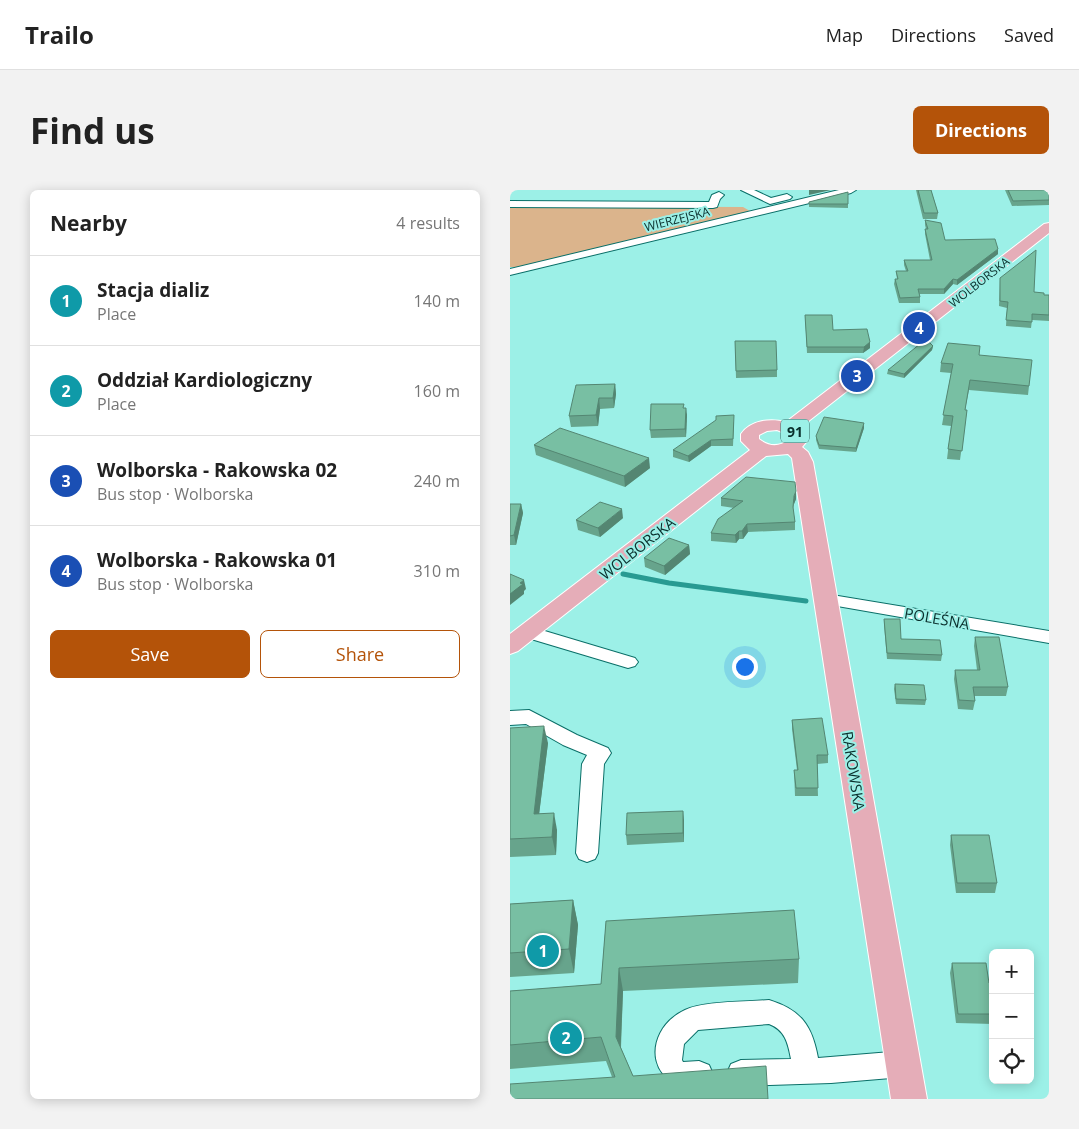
<!DOCTYPE html>
<meta charset="utf-8">
<style>
:root{--surface:#fff;--page:#f2f2f2;--text:#222;--muted:#767676;--line:#e0e0e0;--accent:#b45309}
body{margin:0;font-family:"Open Sans",sans-serif;background:var(--page);color:var(--text)}
.controls{position:absolute;right:15px;bottom:15px;display:grid;overflow:hidden;border-radius:8px;box-shadow:0 2px 12px #0003}
.controls button{width:45px;height:45px;display:grid;place-items:center;padding:0;border:0;border-bottom:1px solid var(--line);background:var(--surface);color:var(--text);font:25px sans-serif}
.you{position:absolute;left:234px;top:476px;width:18px;height:18px;margin:-12px;border:4px solid #fff;border-radius:50%;background:#1a73e8;box-shadow:0 0 0 8px #1a73e833}
.badge{display:grid;place-items:center;width:32px;height:32px;border-radius:50%;background:var(--accent);color:#fff;font-size:16px;font-weight:700}
.pin{position:absolute;translate:-50% -50%;border:2px solid #fff;box-shadow:0 1px 5px #0006}
.list{margin:0;padding:0;list-style:none}
h2{display:flex;justify-content:space-between;align-items:center;height:65px;margin:0;padding:0 20px;font-size:21px}
h2 small{font-size:16px;font-weight:400;color:var(--muted)}
.list li{display:grid;grid-template-columns:32px 1fr auto;gap:15px;align-items:center;box-sizing:border-box;height:90px;padding:0 20px;border-top:1px solid var(--line)}
.list b{display:block;font-size:19px;white-space:nowrap}
.list p{margin:0;font-size:16px;white-space:nowrap;color:var(--muted)}
.list em{font-size:16px;font-style:normal;color:var(--muted)}
.actions{display:flex;gap:10px;padding:15px 20px}
.actions a{flex:1;padding:11px 0;border:1px solid var(--accent);border-radius:8px;text-align:center;font-size:18px;color:var(--accent)}
.actions .main{background:var(--accent);color:#fff}
.icon{flex:none;width:28px;height:28px;fill:none;stroke:currentColor;stroke-width:2;stroke-linecap:round;stroke-linejoin:round}
.map{position:relative;flex:none;width:539px;height:909px;overflow:hidden;border-radius:8px}
header{display:flex;align-items:center;gap:30px;box-sizing:border-box;height:70px;padding:0 25px;background:var(--surface);border-bottom:1px solid var(--line)}
header strong{font-size:24px}
nav{display:flex;gap:28px;margin-inline-start:auto;font-size:18px}
.intro{display:flex;align-items:center;justify-content:space-between;box-sizing:border-box;height:120px;padding:0 30px}
h1{margin:0;font-size:35px}
.button{padding:12px 22px;border-radius:8px;background:var(--accent);color:#fff;font-size:18px;font-weight:700}
main{display:flex;gap:30px;padding:0 30px}
aside{flex:1;background:var(--surface);border-radius:8px;box-shadow:0 2px 12px #0003}
.map>svg:first-child{display:block}
.green{fill:#dbb48c}
.lines{fill:none;stroke-linecap:round;stroke-linejoin:round}
.stream{stroke:#289a92;stroke-width:5}
.minor-casing{stroke:#0a6f68;stroke-width:2}
.major-casing{stroke:#fff;stroke-width:2}
.minor{fill:#fff;fill-rule:evenodd}
.major{fill:#e5adb8;fill-rule:evenodd}
.wall{fill:#67a48c}
.shaded-wall{fill:#548672}
.building{fill:#78bfa3;stroke:#548672}
.labels{text-anchor:middle;dominant-baseline:central;stroke-width:4;stroke-linejoin:round;paint-order:stroke}
.far-street-label{font-size:12px;fill:#0a2f2c;stroke:#9cf0e7}
.shield{fill:#9cf0e7;stroke:#366964;stroke-width:1}
.shield-label{font-size:14px;font-weight:bold;fill:#0a2f2c}
.street-label{font-size:15px;fill:#0a2f2c;stroke:#9cf0e7}
</style>
<header>
<strong>Trailo</strong>
<nav><a>Map</a><a>Directions</a><a>Saved</a></nav>
</header>
<div class="intro"><h1>Find us</h1><a class="button">Directions</a></div>
<main>
<aside>
<h2>Nearby<small>4 results</small></h2>
<ul class="list">
<li><span class="badge" style="background:#0f9aa8">1</span><div><b>Stacja dializ</b><p>Place</p></div><em>140 m</em></li>
<li><span class="badge" style="background:#0f9aa8">2</span><div><b>Oddział Kardiologiczny</b><p>Place</p></div><em>160 m</em></li>
<li><span class="badge" style="background:#1a4fb4">3</span><div><b>Wolborska - Rakowska 02</b><p>Bus stop · Wolborska</p></div><em>240 m</em></li>
<li><span class="badge" style="background:#1a4fb4">4</span><div><b>Wolborska - Rakowska 01</b><p>Bus stop · Wolborska</p></div><em>310 m</em></li>
</ul>
<div class="actions"><a class="main">Save</a><a>Share</a></div>
</aside>
<div class="map">
<svg width="539" height="909" viewBox="0 0 539 909">
<rect width="100%" height="100%" fill="#9cf0e7"/>
<path class="green" d="M0,16L233,17L240,21L13,77H0Z"/>
<g class="lines">
<path class="stream" d="M113,384L159,393L296,411"/>
<defs>
<g id="minor">
<path d="M231,0H244L261,8L277,4L282,7L280,9L260,14Z"/>
<path d="M329,0H346L341,3L0,85V79Z"/>
<path d="M209,2L214,5L210,9L207,17L203,18L0,17V11L199,12L202,5Z"/>
<path d="M316,404L539,441V453L310,413L307,409L310,405Z"/>
<path d="M18,436L125,468L128,472L125,476L118,478L11,446L9,442L11,438Z"/>
<path d="M19,520L67,545L98,558L101,563L94,574L88,663L85,669L77,672L69,669L66,663L72,574L77,565L53,555L16,534L0,535V521Z"/>
<path d="M259,810C291,820 302,835 308,868L393,861L403,865L407,874L403,883L393,887L321,893L231,896L221,892L217,883L221,874L231,870L281,869C278,853 275,840 259,834L188,840L174,854L172,870L173,872L189,871L199,875L203,884L199,893C138,909 128,842 175,820C194,811 236,812 259,810Z"/>
</g>
<path id="major" d="M539,33V43L291,237L297,243V251L292,257L298,262L303,272L417,909H381L282,268L278,264L256,266L8,461L0,464V444L240,260L231,251V244C241,230 260,228 276,232L534,34ZM267,240L279,245V250C269,257 259,257 249,249V245L257,241Z"/>
</defs>
<use href="#minor" class="minor-casing"/>
<use href="#major" class="major-casing"/>
<use href="#minor" class="minor"/>
<use href="#major" class="major"/>
</g>
<g class="wall">
<path d="M406,0H421L428,23L427,29H413Z"/>
<path d="M495,0H539V15L502,16Z"/>
<path d="M338,2V18L299,17V12Z"/>
<path d="M415,30L435,50L488,64L447,95L443,94L434,104H409L410,107V113H389L384,94L385,89H387L386,81H396L394,75V70H420L415,44V39H416L415,35Z"/>
<path d="M490,88L524,102L534,105H539V131L522,130L521,138L496,136L497,118L489,116Z"/>
<path d="M295,125L323,140L360,152V158L353,163H297Z"/>
<path d="M225,151L267,180V187L226,188Z"/>
<path d="M423,156L422,160L394,188L377,184L378,180Z"/>
<path d="M469,165L519,196L518,205L459,200L455,220H457L450,270L437,269L441,236L432,235L441,183L430,182L431,173Z"/>
<path d="M105,194L106,204L104,218L90,219L88,236L61,237L59,226Z"/>
<path d="M174,218L177,225L176,247L141,248L140,240Z"/>
<path d="M224,232L223,256H201L179,272L163,267V260Z"/>
<path d="M354,238L346,262L309,259L306,250V246Z"/>
<path d="M24,255L140,278L115,297L26,265Z"/>
<path d="M211,308L286,309L284,314L283,319L285,332V340L238,342L233,349H229L226,353L201,351V343L224,318L211,316Z"/>
<path d="M0,314H11L13,323L6,355H0Z"/>
<path d="M113,328L90,347L68,340L66,330Z"/>
<path d="M179,355L180,364L155,385L135,377L134,368Z"/>
<path d="M374,429L391,449L432,465L431,471L377,469L374,435Z"/>
<path d="M465,447L498,497L496,506H464L465,511L463,520L448,519L444,489L445,480H467L464,456Z"/>
<path d="M385,494L416,510L415,515L386,514L384,499Z"/>
<path d="M282,530L318,565V573L307,574L308,606H285L284,580H287L282,539Z"/>
<path d="M0,538L38,553L29,624L47,640L46,665L0,667Z"/>
<path d="M174,630V652L117,655L116,645Z"/>
<path d="M441,645L487,693L485,703H446L440,655Z"/>
<path d="M63,710L68,735L64,783L0,787V714Z"/>
<path d="M96,731L289,769L288,793L113,801L111,858L123,886L102,887L96,871L0,879V801L91,794Z"/>
<path d="M442,773L479,793H483V834L446,833L440,783Z"/>
</g>
<g class="shaded-wall">
<path d="M299,0H321L299,5Z"/>
<path d="M488,59V64L447,95V90Z"/>
<path d="M443,89V94L434,104V99Z"/>
<path d="M360,152V158L353,163L354,157Z"/>
<path d="M423,156L422,160L394,188V184Z"/>
<path d="M105,194L106,204L104,218L103,208Z"/>
<path d="M89,208L90,219L88,236L86,225Z"/>
<path d="M176,218L177,225L176,247L175,239Z"/>
<path d="M354,233V238L346,262V258Z"/>
<path d="M201,250V256L179,272L178,266Z"/>
<path d="M139,268L140,278L115,297L114,286Z"/>
<path d="M286,301V309L284,314V306Z"/>
<path d="M11,314L13,323L6,355L4,345Z"/>
<path d="M112,319L113,328L90,347L88,338Z"/>
<path d="M237,334L238,342L233,349L232,341Z"/>
<path d="M229,341V349L226,353L225,345Z"/>
<path d="M179,355L180,364L155,385L154,376Z"/>
<path d="M14,390L16,399L14,401V404L0,415V404L10,393Z"/>
<path d="M34,536L38,553L27,641L24,624Z"/>
<path d="M173,621L174,630V652L173,643Z"/>
<path d="M44,623L47,640L46,665L42,647Z"/>
<path d="M63,710L68,735L64,783L59,759Z"/>
<path d="M109,778L113,801L110,871L106,847Z"/>
</g>
<g class="building">
<path d="M408,0H421L428,23H414Z"/>
<path d="M498,0H539V10L503,11Z"/>
<path d="M338,2V14H299V12Z"/>
<path d="M415,30L431,33L435,50L485,49L488,59L447,90L443,89L434,99H408L410,107L390,108L385,89H388L386,81H398L394,70H422L415,39H418Z"/>
<path d="M526,60L524,102L534,103V105H539V125L522,124V132L496,130L498,112L490,111V88Z"/>
<path d="M295,125H322L323,140L357,139L360,152L354,157H297Z"/>
<path d="M416,149L423,156L394,184L378,180Z"/>
<path d="M225,151H266L267,180L226,181Z"/>
<path d="M438,153L470,156L469,165L522,170L519,196L460,190L455,220H457L452,261L438,259L443,226L433,225L443,174L431,173Z"/>
<path d="M105,194L103,208H89L86,225L59,226L66,195Z"/>
<path d="M141,214H174L173,218H176L175,239L140,240Z"/>
<path d="M224,225L223,249L201,250L178,266L163,260L206,230V226Z"/>
<path d="M314,227L354,233L346,258L309,255L306,246Z"/>
<path d="M50,238L139,268L114,286L24,255Z"/>
<path d="M236,287L285,292L286,301L284,306L283,317L285,332L237,334L232,341H229L225,345L201,343L208,329L233,311L211,308Z"/>
<path d="M90,312L112,319L88,338L66,330Z"/>
<path d="M0,314H11L4,345L0,346Z"/>
<path d="M159,348L179,355L154,376L134,368Z"/>
<path d="M0,384L14,390L10,393L13,394L0,404Z"/>
<path d="M374,429H390L391,449L430,450L432,465L377,463Z"/>
<path d="M465,447H489L498,497H463L465,511L449,510L445,480H470Z"/>
<path d="M385,494L414,495L416,510L386,509Z"/>
<path d="M312,528L318,565H307L308,598H286L284,580H288L282,530Z"/>
<path d="M34,536L24,624L44,623L42,647L0,649V538Z"/>
<path d="M173,621V643L116,645L117,623Z"/>
<path d="M441,645H479L487,693H447Z"/>
<path d="M63,710L59,759L0,763V714Z"/>
<path d="M284,720L289,769L109,778L106,847L123,886L256,876L258,909H0V894L105,887L91,847L0,855V801L91,794L96,731Z"/>
<path d="M442,773H476L479,793H483V824H448Z"/>
</g>
<g class="labels">
<g class="far-street-label">
<text transform="translate(167 29) rotate(-14)">WIERZEJSKA</text>
<text transform="translate(469 92) rotate(-38)">WOLBORSKA</text>
</g>
<rect class="shield" x="271" y="229.5" width="28" height="23" rx="4"/>
<g class="shield-label">
<text x="285" y="241">91</text>
</g>
<g class="street-label">
<text transform="translate(127 358) rotate(-38)">WOLBORSKA</text>
<text transform="translate(427 428) rotate(10)">POLEŚNA</text>
<text transform="translate(344 581) rotate(81)">RAKOWSKA</text>
</g>
</g>
</svg>
<div class="controls">
<button>+</button>
<button>−</button>
<button><svg class="icon" aria-label="locate" viewBox="0 0 24 24"><circle cx="12" cy="12" r="6"/><path d="M12 2v4M12 18v4M2 12h4M18 12h4"/></svg></button>
</div>
<div class="you"></div>
<div class="pin badge" style="left:33px;top:761px;background:#0f9aa8">1</div>
<div class="pin badge" style="left:56px;top:848px;background:#0f9aa8">2</div>
<div class="pin badge" style="left:347px;top:186px;background:#1a4fb4">3</div>
<div class="pin badge" style="left:409px;top:138px;background:#1a4fb4">4</div>
</div>
</main>
